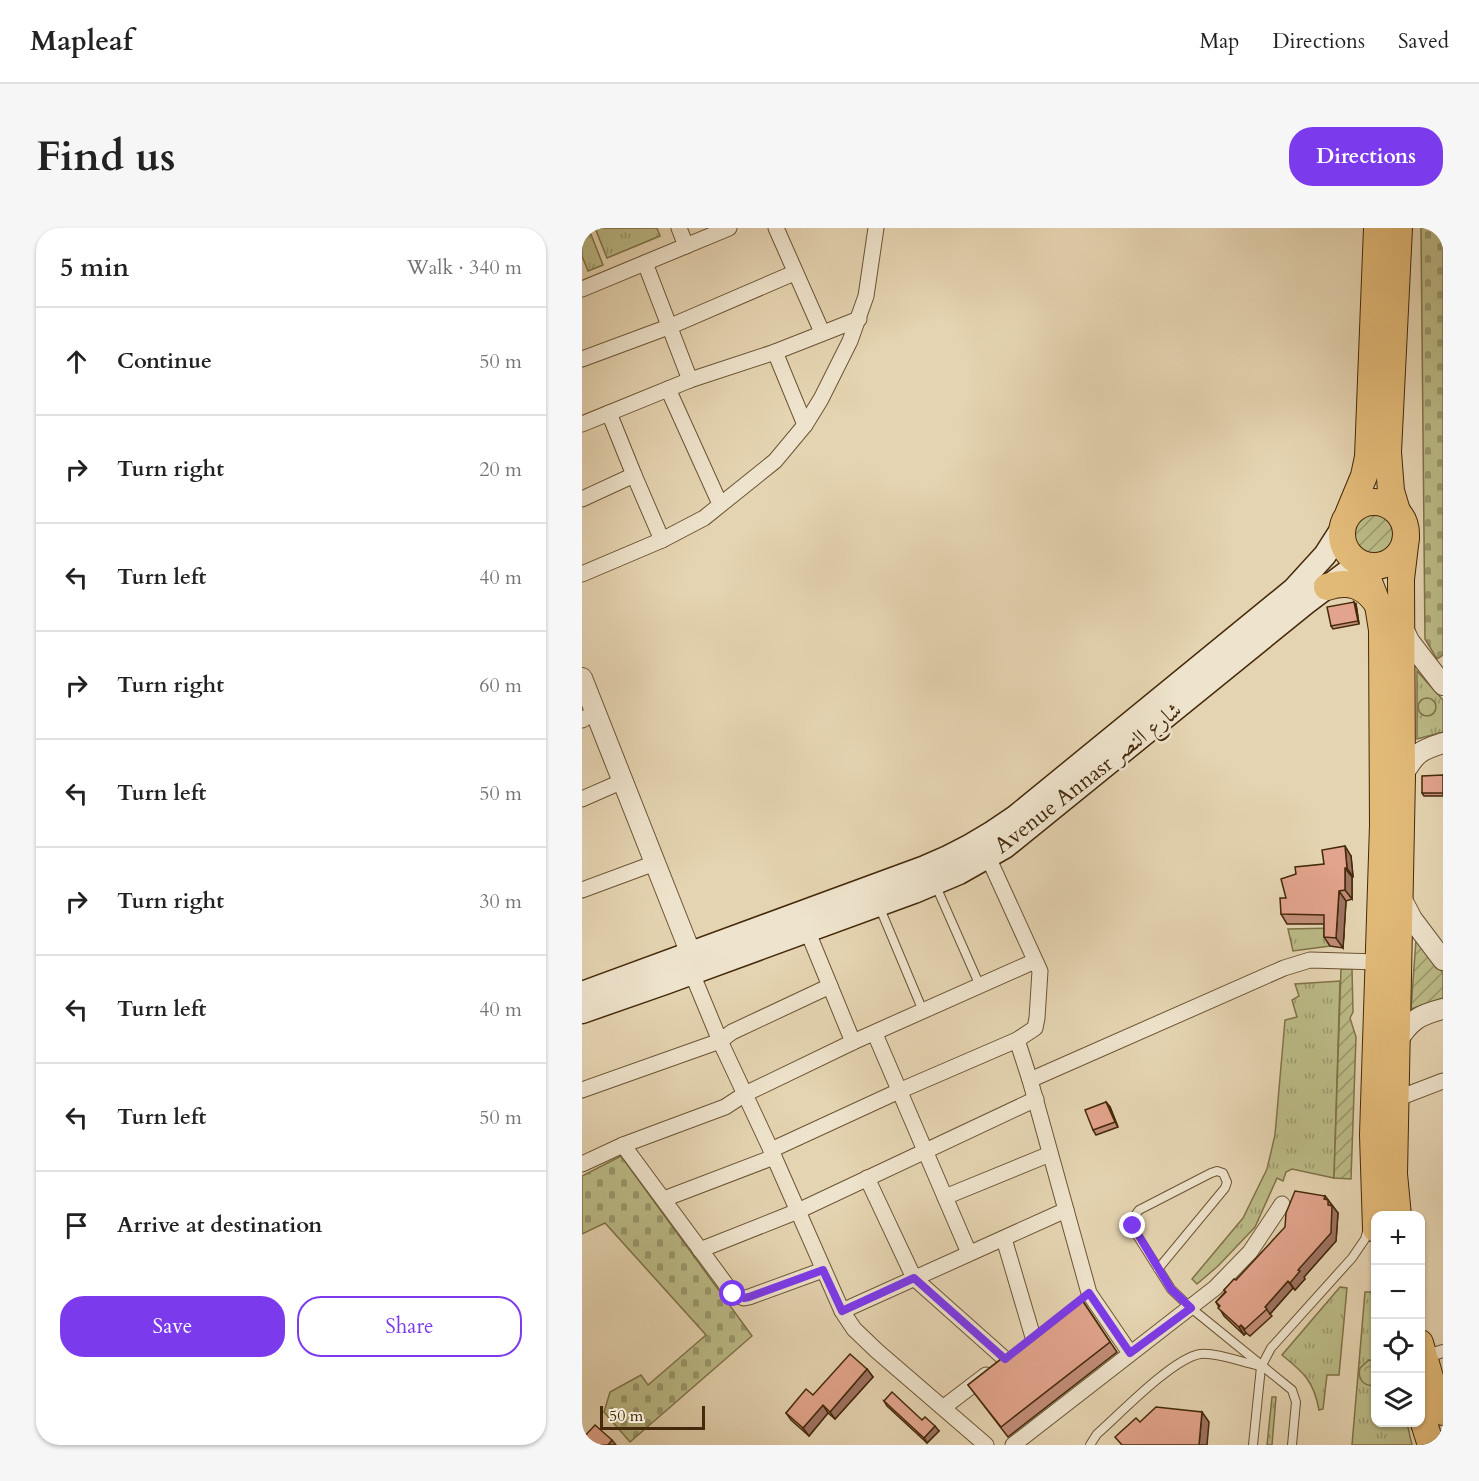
<!DOCTYPE html>
<meta charset="utf-8">
<style>
:root{--surface:#fff;--page:#f6f6f6;--text:#222;--muted:#767676;--line:#e0e0e0;--accent:#7c3aed}
body{margin:0;font-family:Cardo,Amiri,serif;background:var(--page);color:var(--text)}
.controls{position:absolute;right:18px;bottom:18px;display:grid;overflow:hidden;border-radius:12px;box-shadow:0 2px 4px #0004}
.controls button{width:54px;height:54px;display:grid;place-items:center;padding:0;border:0;border-bottom:2px solid var(--line);background:var(--surface);color:var(--text);font:30px sans-serif}
.scale{position:absolute;left:18px;bottom:15px;width:105px;box-sizing:border-box;padding-left:6px;border:3px solid #44290a;border-top:0;font-size:16px;line-height:21px;white-space:nowrap;color:#44290a;-webkit-text-stroke:4px #eee3cc;paint-order:stroke}
.stop{position:absolute;width:18px;height:18px;margin:-14px;border:4px solid #7c3aed;border-radius:50%;background:#fff}
.stop.end{background:#7c3aed;border-color:#fff;box-shadow:0 2px 6px #0008}
.list{margin:0;padding:0;list-style:none}
h2{display:flex;justify-content:space-between;align-items:center;height:78px;margin:0;padding:0 24px;font-size:26px}
h2 small{font-size:20px;font-weight:400;color:var(--muted)}
.list li{display:grid;grid-template-columns:39px 1fr auto;gap:18px;align-items:center;box-sizing:border-box;height:108px;padding:0 24px;border-top:2px solid var(--line)}
.list b{display:block;font-size:22px;white-space:nowrap}
.list em{font-size:20px;font-style:normal;color:var(--muted)}
.actions{display:flex;gap:12px;padding:18px 24px}
.actions a{flex:1;padding:14px 0;border:2px solid var(--accent);border-radius:24px;text-align:center;font-size:21px;color:var(--accent)}
.actions .main{background:var(--accent);color:#fff}
.icon{flex:none;width:33px;height:33px;fill:none;stroke:currentColor;stroke-width:2;stroke-linecap:round;stroke-linejoin:round}
.map{position:relative;flex:none;width:861px;height:1217px;overflow:hidden;border-radius:24px}
header{display:flex;align-items:center;gap:36px;box-sizing:border-box;height:84px;padding:0 30px;background:var(--surface);border-bottom:2px solid var(--line)}
header strong{font-size:28px}
nav{display:flex;gap:33px;margin-inline-start:auto;font-size:21px}
.intro{display:flex;align-items:center;justify-content:space-between;box-sizing:border-box;height:144px;padding:0 36px}
h1{margin:0;font-size:42px}
.button{padding:15px 27px;border-radius:24px;background:var(--accent);color:#fff;font-size:21px;font-weight:700}
main{display:flex;gap:36px;padding:0 36px}
aside{flex:1;background:var(--surface);border-radius:24px;box-shadow:0 2px 4px #0004}
.map>svg:first-child{display:block}
.grass{fill:url(#grass-tufts);stroke:#807248;stroke-width:1.5}
.forest{fill:url(#forest-crowns);stroke:#807248;stroke-width:1.5}
.cemetery{fill:url(#cemetery-stones);stroke:#807248;stroke-width:1.5}
.garden{fill:url(#garden-furrows);stroke:#807248;stroke-width:1.5}
.lines{fill:none;stroke-linecap:round;stroke-linejoin:round}
.service-casing{stroke:#6c5434;stroke-width:10}
.pedestrian-casing{stroke:#6c5434;stroke-width:14}
.minor-casing{stroke:#6c5434;stroke-width:17}
.tertiary-casing{stroke:#6c5434;stroke-width:22}
.secondary-casing{stroke:#44290a;stroke-width:25}
.primary-casing{stroke:#44290a;stroke-width:28}
.service{stroke:#eee3cc;stroke-width:8}
.pedestrian{stroke:#eee3cc;stroke-width:12}
.minor{stroke:#eee3cc;stroke-width:15}
.tertiary{stroke:#eee3cc;stroke-width:20}
.secondary{stroke:#eee3cc;stroke-width:22}
.primary{stroke:#e2ba78;stroke-width:26}
.wall{fill:#c28d78;stroke:#44290a;stroke-width:1.5}
.shaded-wall{fill:#9e7362;stroke:#44290a;stroke-width:1.5}
.building{fill:#e2a48c;stroke:#44290a;stroke-width:1.5}
.route{stroke:#7c3aed;stroke-width:8}
.labels{text-anchor:middle;dominant-baseline:central;stroke-width:5;stroke-linejoin:round;paint-order:stroke}
.street-label{font-size:22px;fill:#44290a;stroke:#eee3cc}
</style>
<header>
<strong>Mapleaf</strong>
<nav><a>Map</a><a>Directions</a><a>Saved</a></nav>
</header>
<div class="intro"><h1>Find us</h1><a class="button">Directions</a></div>
<main>
<aside>
<h2>5 min<small>Walk · 340 m</small></h2>
<ul class="list">
<li><svg class="icon" aria-label="ahead" viewBox="0 0 24 24"><path d="M12 20V5M6 11l6-6 6 6"/></svg><div><b>Continue</b></div><em>50 m</em></li>
<li><svg class="icon" aria-label="right" viewBox="0 0 24 24"><path d="M7 20v-9h11M14 6l5 5-5 5"/></svg><div><b>Turn right</b></div><em>20 m</em></li>
<li><svg class="icon" aria-label="left" viewBox="0 0 24 24"><path d="M17 20v-9H6M10 6l-5 5 5 5"/></svg><div><b>Turn left</b></div><em>40 m</em></li>
<li><svg class="icon" aria-label="right" viewBox="0 0 24 24"><path d="M7 20v-9h11M14 6l5 5-5 5"/></svg><div><b>Turn right</b></div><em>60 m</em></li>
<li><svg class="icon" aria-label="left" viewBox="0 0 24 24"><path d="M17 20v-9H6M10 6l-5 5 5 5"/></svg><div><b>Turn left</b></div><em>50 m</em></li>
<li><svg class="icon" aria-label="right" viewBox="0 0 24 24"><path d="M7 20v-9h11M14 6l5 5-5 5"/></svg><div><b>Turn right</b></div><em>30 m</em></li>
<li><svg class="icon" aria-label="left" viewBox="0 0 24 24"><path d="M17 20v-9H6M10 6l-5 5 5 5"/></svg><div><b>Turn left</b></div><em>40 m</em></li>
<li><svg class="icon" aria-label="left" viewBox="0 0 24 24"><path d="M17 20v-9H6M10 6l-5 5 5 5"/></svg><div><b>Turn left</b></div><em>50 m</em></li>
<li><svg class="icon" aria-label="arrive" viewBox="0 0 24 24"><path d="M6 21V4h12l-3 4 3 4H6"/></svg><div><b>Arrive at destination</b></div></li>
</ul>
<div class="actions"><a class="main">Save</a><a>Share</a></div>
</aside>
<div class="map">
<svg width="861" height="1217" viewBox="0 0 861 1217">
<defs>
<pattern id="grass-tufts" width="24" height="20" patternUnits="userSpaceOnUse" patternTransform="scale(1.5)"><rect width="24" height="20" fill="#bbbb87"/><path d="M3 7l-1-3M5 7V3M7 7l1-3M15 17l-1-3M17 17v-4M19 17l1-3" fill="none" stroke="#9a986d"/></pattern>
<pattern id="forest-crowns" width="20" height="18" patternUnits="userSpaceOnUse" patternTransform="scale(1.5)"><rect width="20" height="18" fill="#bbbb87"/><path d="M2 6a3 3 0 1 1 6 0M12 15a3 3 0 1 1 6 0" fill="none" stroke="#9a986d"/></pattern>
<pattern id="cemetery-stones" width="16" height="16" patternUnits="userSpaceOnUse" patternTransform="scale(1.5)"><rect width="16" height="16" fill="#bbbb87"/><path d="M2 7V4a2 2 0 0 1 4 0v3zM10 15v-3a2 2 0 0 1 4 0v3z" fill="#9a986d"/></pattern>
<pattern id="garden-furrows" width="10" height="10" patternUnits="userSpaceOnUse" patternTransform="scale(1.5)"><rect width="10" height="10" fill="#bbbb87"/><path d="M-1 1l2-2M0 10L10 0M9 11l2-2" fill="none" stroke="#9a986d"/></pattern>
</defs>
<rect width="100%" height="100%" fill="#e5d4b1"/>
<filter id="stains"><feTurbulence type="fractalNoise" baseFrequency=".00333" numOctaves="4"/><feColorMatrix values="0 0 0 0 .2 0 0 0 0 .09 0 0 0 0 .02 0 0 0 .5 -.17"/></filter>
<radialGradient id="worn" r=".72"><stop offset=".6" stop-color="#630" stop-opacity="0"/><stop offset="1" stop-color="#630" stop-opacity=".3"/></radialGradient>
<g class="grass">
<path d="M13,0H75L78,8L25,30Z"/>
<path d="M8,4L21,37L6,43L0,28V8Z"/>
<path d="M835,443L861,472V504L835,511Z"/>
<path d="M755,700V702H762V710L749,709L748,718L711,723L706,701Z"/>
<path d="M758,753L752,950L710,941L704,944L701,953L695,950L673,999L636,1038L615,1056L610,1051L661,990L685,941L693,907L703,792L715,789L710,772L717,768L713,756Z"/>
<path d="M758,1059L765,1060L757,1147H745L741,1181L737,1182C732,1153 721,1144 700,1127Z"/>
<path d="M783,1064H789L794,1084V1194L825,1195L830,1217H770Z"/>
<path d="M690,1169H694L690,1217H685Z"/>
</g>
<g class="forest">
<circle cx="845" cy="479" r="9"/>
<path d="M787,1132L793,1133V1157C782,1159 775,1151 778,1140Z"/>
</g>
<g class="cemetery">
<path d="M839,0H861V427L855,431L843,411Z"/>
<path d="M39,928L170,1108L48,1214L22,1184L28,1164L59,1147L66,1157L124,1107L23,995L0,1006V948Z"/>
</g>
<g class="garden">
<circle cx="792" cy="306" r="24"/>
<path d="M834,712L861,745V770L829,781Z"/>
<path d="M759,741H770L771,784L768,790L774,809L769,951L752,950Z"/>
</g>
<g class="lines">
<defs>
<g id="service">
<path d="M353,656L398,758"/>
<path d="M297,678L341,783"/>
<path d="M576,1041L643,960L645,954L641,945L635,943L629,945L557,982C551,989 550,995 553,1004L589,1061L609,1080L710,1162L714,1174L710,1217"/>
<path d="M508,1217L515,1206C538,1186 590,1131 618,1126C634,1124 662,1135 678,1138"/>
<path d="M671,1217L679,1139L689,1120L770,1030L783,1011L786,1001"/>
</g>
<path id="pedestrian" d="M842,1129L861,1123"/>
<g id="minor">
<path d="M97,0L104,18"/>
<path d="M194,0L240,104"/>
<path d="M63,35L108,152"/>
<path d="M0,61L147,0"/>
<path d="M193,124L223,197"/>
<path d="M0,131L89,98L212,45"/>
<path d="M86,161L138,276"/>
<path d="M27,185L52,247L80,312"/>
<path d="M0,196L108,152L193,124L277,91"/>
<path d="M0,271L52,247"/>
<path d="M0,346L80,312L122,290L193,233L223,197L239,171L268,113L284,68L294,0"/>
<path d="M0,492L13,484"/>
<path d="M0,571L41,553"/>
<path d="M0,662L73,635"/>
<path d="M225,702L248,758"/>
<path d="M113,744L114,755L138,813L189,922L260,1083L272,1101L295,1123L404,1217"/>
<path d="M293,806L387,1025"/>
<path d="M435,812L448,852L507,1065L548,1125"/>
<path d="M448,852L702,740L728,732L797,734"/>
<path d="M0,862L138,813L150,804L248,758L271,814"/>
<path d="M814,871L861,853"/>
<path d="M41,917L151,1066L162,1070L167,1069L241,1042"/>
<path d="M189,922L317,863L435,812L453,800L455,790L458,743L406,629"/>
<path d="M0,936L41,917L143,879L163,866L271,814L453,733"/>
<path d="M285,950L332,1050L423,1131"/>
<path d="M363,969L468,926"/>
<path d="M82,971L192,929"/>
<path d="M422,1011L451,1109"/>
<path d="M118,1022L216,983L454,871"/>
<path d="M260,1083L484,982"/>
<path d="M362,1179L404,1147"/>
<path d="M431,1217L633,1060L668,1024L700,976"/>
</g>
<g id="tertiary">
<path d="M820,398L827,413L861,457"/>
<path d="M0,450L109,726L112,738"/>
<path d="M820,548C834,525 836,523 861,515"/>
<path d="M818,668L830,691L861,732"/>
<path d="M815,814C827,793 837,787 861,781"/>
</g>
<g id="secondary">
<path d="M0,765L343,639C376,626 405,609 433,589L712,361L743,327L759,302"/>
<path d="M0,784L83,755L332,664L377,645L423,619L724,375L777,335"/>
</g>
<g id="primary">
<circle cx="792" cy="306" r="32"/>
<path d="M815,283L809,263L806,224L817,0"/>
<path d="M767,284L782,248L786,229L795,0"/>
<path d="M780,336L796,377L800,402L801,597L791,907L794,1001"/>
<path d="M745,359C767,352 783,357 796,377"/>
<path d="M816,988L812,946L820,548L819,351L824,309"/>
<path d="M838,1115L850,1156L861,1184"/>
<path d="M838,1183L849,1217"/>
</g>
</defs>
<use href="#service" class="service-casing"/>
<use href="#pedestrian" class="pedestrian-casing"/>
<use href="#minor" class="minor-casing"/>
<use href="#tertiary" class="tertiary-casing"/>
<use href="#secondary" class="secondary-casing"/>
<use href="#primary" class="primary-casing"/>
<use href="#service" class="service"/>
<use href="#pedestrian" class="pedestrian"/>
<use href="#minor" class="minor"/>
<use href="#tertiary" class="tertiary"/>
<use href="#secondary" class="secondary"/>
<use href="#primary" class="primary"/>
</g>
<g class="wall">
<path d="M774,376L777,396L751,401L749,398Z"/>
<path d="M861,547V568H842L840,565Z"/>
<path d="M769,628L771,649H770V671L764,673L761,720L748,718L742,709V696H705L699,686L714,646L742,636Z"/>
<path d="M524,874L528,879L536,899L514,907L511,902Z"/>
<path d="M743,968L756,985L754,1013L722,1049L723,1051L713,1062L711,1060L688,1086L690,1088L668,1108L664,1105L662,1107L642,1088L634,1074L643,1064L642,1062L654,1052Z"/>
<path d="M498,1069L535,1124L426,1209L386,1157Z"/>
<path d="M285,1141L291,1149L253,1191L246,1185L227,1208L209,1192L204,1185L231,1167Z"/>
<path d="M302,1173L340,1192L357,1203L345,1215L305,1178Z"/>
</g>
<g class="shaded-wall">
<path d="M772,374L774,376L777,396L776,393Z"/>
<path d="M763,618L769,628L771,649L765,640Z"/>
<path d="M763,640L770,649V671L763,662Z"/>
<path d="M757,663L764,673L761,720L754,710Z"/>
<path d="M524,874L528,879L536,899L533,894Z"/>
<path d="M743,968L756,985L754,1013L722,1049L723,1051L713,1062L708,1055L716,1042L746,977L742,971Z"/>
<path d="M706,1053L711,1060L688,1086L683,1079Z"/>
<path d="M659,1097L664,1105L662,1107L657,1099Z"/>
<path d="M285,1141L291,1149L253,1191L248,1184Z"/>
<path d="M241,1177L246,1185L227,1208L221,1200Z"/>
<path d="M620,1184L627,1194L625,1217H617Z"/>
<path d="M353,1198L357,1203L345,1215L342,1210Z"/>
<path d="M30,1212L34,1217H26Z"/>
</g>
<g class="building">
<path d="M772,374L776,393L749,398L745,379Z"/>
<path d="M861,547V565H840V548Z"/>
<path d="M763,618L765,640H763V662L757,663L754,710L742,709V687L699,686L698,670H704L699,651L714,646L713,639L742,636L740,622Z"/>
<path d="M524,874L533,894L511,902L503,882Z"/>
<path d="M713,963L743,968L742,971L746,972V977L750,978L749,1005L716,1042L718,1043L708,1055L706,1053L683,1079L685,1081L663,1101L659,1097L657,1099L636,1080L638,1078L634,1074L644,1064L642,1062L652,1051L654,1052L703,999L704,985Z"/>
<path d="M498,1069L528,1114L419,1199L386,1157Z"/>
<path d="M268,1126L285,1141L248,1184L241,1177L221,1200L204,1185L224,1161L231,1167Z"/>
<path d="M310,1164L340,1192L343,1189L353,1198L342,1210L302,1173Z"/>
<path d="M574,1179L620,1184L617,1217H540L533,1209L554,1190L558,1194Z"/>
<path d="M13,1197L30,1212L26,1217H0V1211Z"/>
</g>
<g class="lines">
<path class="route" d="M151,1066L162,1070L167,1069L241,1042L260,1083L332,1050L423,1131L507,1065L548,1125L609,1080L589,1061L551,998"/>
</g>
<g class="labels">
<g class="street-label">
<text transform="translate(506 550) rotate(-38)">Avenue Annasr شارع النصر</text>
</g>
</g>
<rect width="100%" height="100%" filter="url(#stains)"/>
<rect width="100%" height="100%" fill="url(#worn)"/>
</svg>
<div class="controls">
<button>+</button>
<button>−</button>
<button><svg class="icon" aria-label="locate" viewBox="0 0 24 24"><circle cx="12" cy="12" r="6"/><path d="M12 2v4M12 18v4M2 12h4M18 12h4"/></svg></button>
<button><svg class="icon" aria-label="layers" viewBox="0 0 24 24"><path d="M12 4l9 5-9 5-9-5zM3 14l9 5 9-5"/></svg></button>
</div>
<div class="scale">50 m</div>
<div class="stop" style="left:151px;top:1066px"></div>
<div class="stop end" style="left:551px;top:998px"></div>
</div>
</main>
